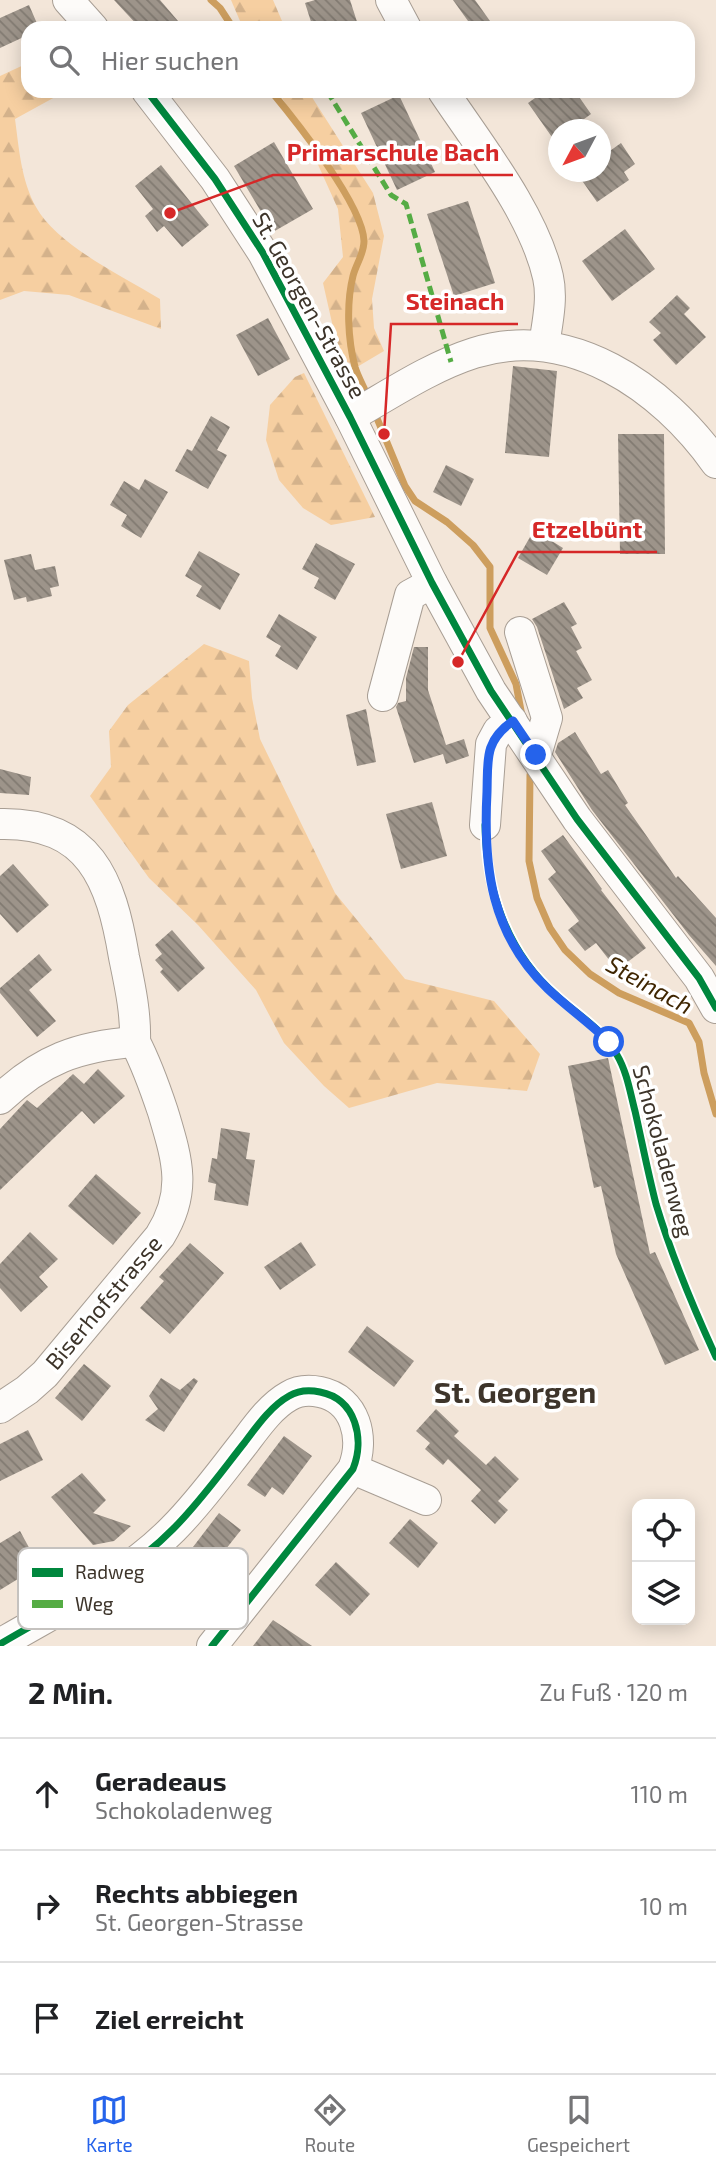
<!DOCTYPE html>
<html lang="de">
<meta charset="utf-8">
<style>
:root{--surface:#fff;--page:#f2f2f2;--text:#202124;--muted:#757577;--line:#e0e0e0;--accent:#2563eb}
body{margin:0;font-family:"Exo 2",sans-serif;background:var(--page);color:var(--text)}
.controls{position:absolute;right:21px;bottom:21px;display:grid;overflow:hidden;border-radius:14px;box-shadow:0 4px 18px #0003}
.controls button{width:63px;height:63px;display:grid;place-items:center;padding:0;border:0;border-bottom:2px solid var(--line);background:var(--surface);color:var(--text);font:35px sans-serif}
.compass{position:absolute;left:548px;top:119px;width:63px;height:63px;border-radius:50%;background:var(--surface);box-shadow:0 4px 18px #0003;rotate:229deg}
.stop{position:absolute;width:21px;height:21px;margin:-16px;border:5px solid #2563eb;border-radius:50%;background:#fff}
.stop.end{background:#2563eb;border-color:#fff;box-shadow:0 2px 7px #0008}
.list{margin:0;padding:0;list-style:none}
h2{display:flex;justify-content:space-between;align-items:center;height:91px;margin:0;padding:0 28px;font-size:30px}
h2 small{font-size:23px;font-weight:400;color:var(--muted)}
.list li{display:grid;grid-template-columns:46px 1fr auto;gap:21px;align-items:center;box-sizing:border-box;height:112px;padding:0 28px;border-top:2px solid var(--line)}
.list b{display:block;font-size:26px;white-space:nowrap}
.list p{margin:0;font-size:23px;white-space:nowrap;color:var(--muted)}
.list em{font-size:23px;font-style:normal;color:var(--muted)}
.icon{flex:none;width:38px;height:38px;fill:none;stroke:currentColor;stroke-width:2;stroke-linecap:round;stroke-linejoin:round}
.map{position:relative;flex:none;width:716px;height:1646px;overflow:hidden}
.search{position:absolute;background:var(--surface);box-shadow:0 4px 18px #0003;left:21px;right:21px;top:21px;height:77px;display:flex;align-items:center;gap:18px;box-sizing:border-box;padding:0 24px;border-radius:21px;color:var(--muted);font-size:26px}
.sheet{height:427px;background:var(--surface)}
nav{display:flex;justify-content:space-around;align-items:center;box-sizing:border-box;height:98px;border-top:2px solid var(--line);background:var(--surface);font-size:19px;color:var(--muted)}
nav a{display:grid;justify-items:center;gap:4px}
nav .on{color:var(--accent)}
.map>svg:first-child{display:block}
.forest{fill:url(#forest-firs)}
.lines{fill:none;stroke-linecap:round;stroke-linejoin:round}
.stream{stroke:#cd9e5e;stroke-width:7}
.building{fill:url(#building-back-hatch)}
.minor-casing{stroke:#a89e94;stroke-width:32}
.minor{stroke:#fdfbf9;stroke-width:30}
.quiet{stroke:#55ac44;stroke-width:5;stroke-dasharray:10 5;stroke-linecap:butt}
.cycleway-casing{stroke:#fff;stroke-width:11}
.cycleway{stroke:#00873e;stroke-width:7}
.route{stroke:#2563eb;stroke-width:9}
.labels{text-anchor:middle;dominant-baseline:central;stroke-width:7;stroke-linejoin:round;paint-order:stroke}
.street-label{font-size:23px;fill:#3d342a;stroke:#fff}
.water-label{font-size:24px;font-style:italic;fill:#3f2602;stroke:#fff}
.district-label{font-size:30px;font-weight:bold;fill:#3d342a;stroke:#fff}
.key{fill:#fff;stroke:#c5c2bf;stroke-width:2}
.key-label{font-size:19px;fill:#3d342a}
.leader{fill:none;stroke:#d62828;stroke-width:2.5}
.callout-dot{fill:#d62828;stroke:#fff;stroke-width:2.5}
.callout-label{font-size:24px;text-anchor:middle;font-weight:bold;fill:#d62828;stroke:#fff;stroke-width:7;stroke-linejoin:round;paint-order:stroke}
</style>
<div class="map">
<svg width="716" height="1646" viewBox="0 0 716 1646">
<defs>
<pattern id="forest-firs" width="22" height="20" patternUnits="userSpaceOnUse" patternTransform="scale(1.75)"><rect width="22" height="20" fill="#f6cfa1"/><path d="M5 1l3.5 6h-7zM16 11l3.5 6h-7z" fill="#d4b28b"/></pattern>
<pattern id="building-back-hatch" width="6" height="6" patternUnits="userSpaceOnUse" patternTransform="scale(1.75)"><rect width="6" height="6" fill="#9d948a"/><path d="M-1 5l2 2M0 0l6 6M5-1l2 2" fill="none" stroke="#817a71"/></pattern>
</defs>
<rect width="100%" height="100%" fill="#f3e6d9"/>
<g class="forest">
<path d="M231,0H273L285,28H243Z"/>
<path d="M28,63V91H66L15,119C19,148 21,180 36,207C57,245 122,276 160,299L161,329L69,295L24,291L0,300V76Z"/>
<path d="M278,91H308L373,193L384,236L372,299L374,328L384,351L357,367L340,358L323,283L343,257L338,209L306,138Z"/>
<path d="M304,373L375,517L331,525L303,508L279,480L266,440L270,405L295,377Z"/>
<path d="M204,644L249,661L252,698L260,739L335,893L405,979L494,1001L540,1054L527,1091L437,1083L349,1108L324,1086L284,1043L256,990L198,925L149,878L90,796L111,767L109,731L128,705Z"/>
</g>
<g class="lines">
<g class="stream">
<path d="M211,0L220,8L233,28"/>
<path d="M271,91C295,120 363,205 364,241C364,254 356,264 353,276C346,304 348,340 355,367C358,377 364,387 368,397"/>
<path d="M374,411L405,486L415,501L447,522L473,545L490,567V628L516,684L522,716"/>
<path d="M530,775L529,861L537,898L550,928L565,950L590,974L619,993L689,1023L699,1042L704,1073L716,1114"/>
</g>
</g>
<g class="building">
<path d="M114,0H160L184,28H140Z"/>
<path d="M315,0H350L359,28H313L305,3Z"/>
<path d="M453,0H475L495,28H473Z"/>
<path d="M29,5L39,28H28V35L0,48V18Z"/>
<path d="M545,91H575L591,114L569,130H558V137L554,140L528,103Z"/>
<path d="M399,95L435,172L397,190L361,113Z"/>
<path d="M274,142L313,209L273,232L234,166Z"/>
<path d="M621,143L635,164L624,172L629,180L597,202L576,172H600V158Z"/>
<path d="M161,165L209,225L182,247L164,226L157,232L145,216L153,209L135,186Z"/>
<path d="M468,201L495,283L454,296L427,214Z"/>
<path d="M625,229L655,269L612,301L582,261Z"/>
<path d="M677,295L690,308L684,314L706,337L676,365L653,340L661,333L649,322Z"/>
<path d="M268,318L290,359L258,376L236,335Z"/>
<path d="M513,366L557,371L549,457L505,453Z"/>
<path d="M211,416L230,427L217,450L227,455L208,489L175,471L187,449L192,451Z"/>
<path d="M618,434H664L665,554H620Z"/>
<path d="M446,465L474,479L461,506L433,492Z"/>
<path d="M145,479L168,492L141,538L121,526L127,515L110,505L124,481L139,490Z"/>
<path d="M534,530L563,548L547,575L518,558Z"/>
<path d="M316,543L355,564L335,600L314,588L319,578L302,569Z"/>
<path d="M199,551L240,574L220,610L196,596L202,586L185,576Z"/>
<path d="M31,554L35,570L55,566L59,586L50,588L52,596L27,602L26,597L14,600L4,560Z"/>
<path d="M564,602L577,624L571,627L582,648L576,651L592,680L577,688L583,698L564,709L537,627L532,619Z"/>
<path d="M279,614L317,637L297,670L275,656L281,646L266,637Z"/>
<path d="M414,647H428V690L446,745L464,739L469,756L446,764L443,754L414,763L396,707L398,703L406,701V678Z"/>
<path d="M366,709L376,762L357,766L346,715Z"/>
<path d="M575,732L601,774L608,770L628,803L625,805L676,878L678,876L716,918V966L689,935L592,810L555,752L558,743Z"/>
<path d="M0,769L31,777L29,795L0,793Z"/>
<path d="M432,802L447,856L401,869L386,814Z"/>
<path d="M563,835L602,889L601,890L646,948L617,970L596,943L585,951L568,930L579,921L548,879L556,872L541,851Z"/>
<path d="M13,864L49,905L17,933L0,914V876Z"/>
<path d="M172,930L205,968L178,992L160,972L163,969L155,960L162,954L155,945Z"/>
<path d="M39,954L52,970L29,990L56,1021L37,1037L0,993V988Z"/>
<path d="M608,1058L650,1254L655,1252L699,1350L665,1365L616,1254L601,1186L594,1188L568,1066Z"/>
<path d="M98,1069L125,1096L94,1124L82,1111L0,1190V1129L27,1100L37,1108L73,1074L84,1084Z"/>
<path d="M221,1128L250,1133L246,1159L255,1160L248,1206L214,1200L216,1184L208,1182L212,1158L217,1159Z"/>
<path d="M96,1174L141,1213L113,1245L68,1206Z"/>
<path d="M30,1232L58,1259L39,1277L48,1287L21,1312L0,1288V1264Z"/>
<path d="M301,1242L316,1265L280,1290L264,1267Z"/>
<path d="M190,1243L224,1273L170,1334L140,1308L164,1281L159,1277Z"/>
<path d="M367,1326L414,1361L394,1387L348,1352Z"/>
<path d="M84,1364L111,1386L82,1421L55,1398Z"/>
<path d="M161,1378L180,1390L194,1378L198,1381L164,1432L145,1420L158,1409L149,1396Z"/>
<path d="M436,1409L459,1431L454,1436L486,1465L495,1456L519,1479L498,1501L508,1510L495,1524L471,1501L481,1490L448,1459L443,1465L425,1449L430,1443L416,1431Z"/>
<path d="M28,1430L43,1460L0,1481V1444Z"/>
<path d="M284,1436L312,1456L283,1495L272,1487L265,1497L247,1485Z"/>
<path d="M82,1473L106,1500L93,1513L131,1526L114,1541L93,1545L51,1497Z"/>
<path d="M219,1513L241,1530L214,1564L193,1547Z"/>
<path d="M410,1519L438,1543L418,1568L389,1543Z"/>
<path d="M20,1531L39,1566L0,1590V1543Z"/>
<path d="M336,1562L370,1594L350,1616L315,1585Z"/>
<path d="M273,1620L312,1646H253Z"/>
</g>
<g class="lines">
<defs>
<g id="minor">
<path d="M68,0L93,28"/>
<path d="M391,0L406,28"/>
<path d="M147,91L215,179L263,253L350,417L432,583L491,691L577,819L699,978L716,1008"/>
<path d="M443,91C479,145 534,214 548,277C553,299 547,324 544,346"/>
<path d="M350,417C389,395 430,367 474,353C570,323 662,387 716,463"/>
<path d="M520,632L547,718L536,755"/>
<path d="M383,696L410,595L432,583"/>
<path d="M0,824C90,822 111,880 124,957C130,986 136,1013 135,1042"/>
<path d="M485,825L491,744L498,731L512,721"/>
<path d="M0,1099C41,1060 78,1046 135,1042C147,1065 155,1088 163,1112C177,1159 188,1191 160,1236L45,1374L27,1390L0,1408"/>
<path d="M353,1469L426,1500"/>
<path d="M0,1644C59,1609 125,1578 173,1529C200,1502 222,1471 245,1442C257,1426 271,1406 289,1396C299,1390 310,1390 320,1392C356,1399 365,1439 353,1469L212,1646"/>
</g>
</defs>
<use href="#minor" class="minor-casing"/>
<use href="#minor" class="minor"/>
<path class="quiet" d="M327,91L391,195L406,204L451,362"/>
<defs>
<g id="cycleway">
<path d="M147,91L215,179L263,253L350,417L432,583L491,691L577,819L699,978L716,1008"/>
<path d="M485,825C486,890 507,953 557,996C578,1015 604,1030 617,1055C627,1072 630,1092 635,1111C642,1142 648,1173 656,1204C672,1257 693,1307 716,1357"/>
<path d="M0,1644C59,1609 125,1578 173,1529C200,1502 222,1471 245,1442C257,1426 271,1406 289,1396C299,1390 310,1390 320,1392C356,1399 365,1439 353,1469L212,1646"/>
</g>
</defs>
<use href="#cycleway" class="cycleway-casing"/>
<use href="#cycleway" class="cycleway"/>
</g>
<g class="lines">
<path class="route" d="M536,755L513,721C484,741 488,760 487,792C483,867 491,934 548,989C568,1008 590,1023 609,1042"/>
</g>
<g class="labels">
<g class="street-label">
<text transform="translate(310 305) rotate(61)">St. Georgen-Strasse</text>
<text transform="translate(664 1151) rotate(75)">Schokoladenweg</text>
<text transform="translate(103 1302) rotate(-50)">Biserhofstrasse</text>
</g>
<g class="water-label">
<text transform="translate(650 984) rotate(29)">Steinach</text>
</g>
<g class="district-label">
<text x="515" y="1391">St. Georgen</text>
</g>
</g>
<rect x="18" y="1548" width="230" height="81" rx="10" class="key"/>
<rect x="32" y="1568" width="31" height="9" fill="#00873e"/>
<rect x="32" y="1600" width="31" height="8" fill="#55ac44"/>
<g class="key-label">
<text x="75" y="1579">Radweg</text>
<text x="75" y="1611">Weg</text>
</g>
<path class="leader" d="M170 213L273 175H513M384 434L391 324H518M458 662L518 552H657"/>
<g class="callout-dot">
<circle cx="170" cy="213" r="7"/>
<circle cx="384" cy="434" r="7"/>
<circle cx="458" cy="662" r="7"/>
</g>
<g class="callout-label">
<text x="393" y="161">Primarschule Bach</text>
<text x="455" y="310">Steinach</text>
<text x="587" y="538">Etzelbünt</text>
</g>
</svg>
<div class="controls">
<button><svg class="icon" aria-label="locate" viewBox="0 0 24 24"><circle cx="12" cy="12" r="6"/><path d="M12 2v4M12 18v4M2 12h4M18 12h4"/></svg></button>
<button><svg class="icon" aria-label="layers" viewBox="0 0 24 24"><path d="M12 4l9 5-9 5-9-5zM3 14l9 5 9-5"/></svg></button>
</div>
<svg class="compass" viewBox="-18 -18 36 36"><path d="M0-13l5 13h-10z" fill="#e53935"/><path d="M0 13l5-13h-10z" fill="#757577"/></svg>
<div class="stop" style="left:609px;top:1042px"></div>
<div class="stop end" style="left:536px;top:755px"></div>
<div class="search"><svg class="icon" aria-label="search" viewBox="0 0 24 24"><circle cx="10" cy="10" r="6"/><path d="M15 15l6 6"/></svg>Hier suchen</div>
</div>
<section class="sheet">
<h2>2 Min.<small>Zu Fuß · 120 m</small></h2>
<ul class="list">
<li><svg class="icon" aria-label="ahead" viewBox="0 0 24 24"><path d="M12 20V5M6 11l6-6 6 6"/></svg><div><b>Geradeaus</b><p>Schokoladenweg</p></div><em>110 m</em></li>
<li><svg class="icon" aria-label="right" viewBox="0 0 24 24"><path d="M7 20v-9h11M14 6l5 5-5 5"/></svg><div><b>Rechts abbiegen</b><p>St. Georgen-Strasse</p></div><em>10 m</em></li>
<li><svg class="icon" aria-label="arrive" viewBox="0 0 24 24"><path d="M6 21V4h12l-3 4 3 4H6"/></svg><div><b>Ziel erreicht</b></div></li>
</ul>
</section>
<nav>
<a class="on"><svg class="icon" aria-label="map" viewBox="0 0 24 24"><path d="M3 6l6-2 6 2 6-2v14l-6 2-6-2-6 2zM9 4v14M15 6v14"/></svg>Karte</a>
<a><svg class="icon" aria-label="directions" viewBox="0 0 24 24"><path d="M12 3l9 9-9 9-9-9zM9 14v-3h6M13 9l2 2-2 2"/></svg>Route</a>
<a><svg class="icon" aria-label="saved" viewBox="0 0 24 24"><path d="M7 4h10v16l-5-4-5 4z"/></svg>Gespeichert</a>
</nav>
